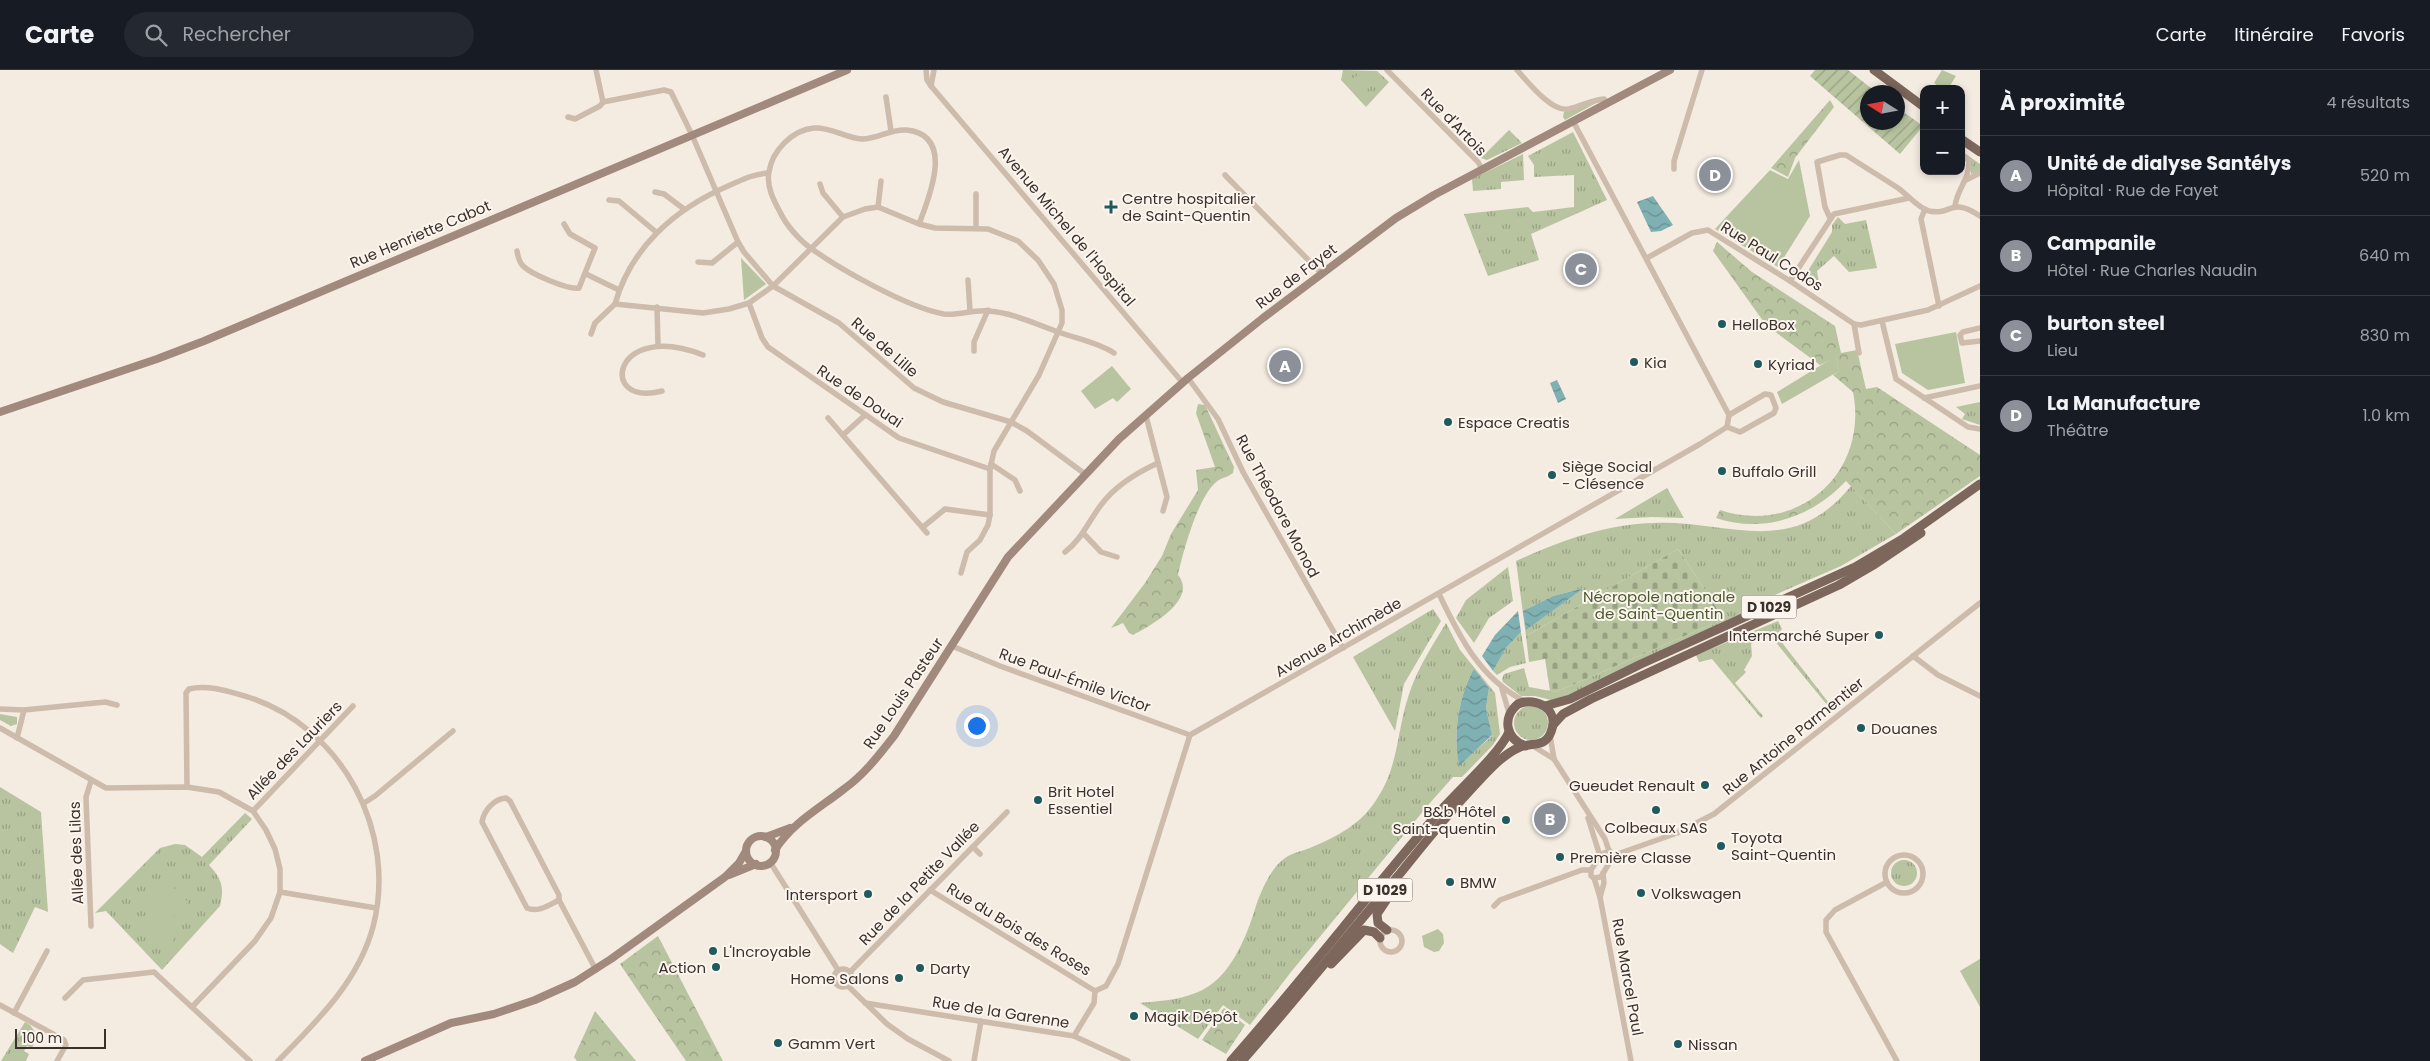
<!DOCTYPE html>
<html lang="fr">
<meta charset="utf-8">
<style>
:root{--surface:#171b24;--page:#242831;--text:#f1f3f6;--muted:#9ea1a6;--line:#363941;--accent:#8c9099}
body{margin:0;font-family:Poppins,sans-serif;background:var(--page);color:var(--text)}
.controls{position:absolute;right:15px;top:15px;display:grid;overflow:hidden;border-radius:10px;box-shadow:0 2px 8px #0003}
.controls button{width:45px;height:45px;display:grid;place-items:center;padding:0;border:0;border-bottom:1px solid var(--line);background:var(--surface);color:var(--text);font:25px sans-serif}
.compass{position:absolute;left:1860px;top:15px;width:45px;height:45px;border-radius:50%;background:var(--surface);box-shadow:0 2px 8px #0003;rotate:281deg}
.scale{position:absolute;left:15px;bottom:12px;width:91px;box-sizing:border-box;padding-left:5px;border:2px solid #3b302b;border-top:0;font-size:14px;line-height:18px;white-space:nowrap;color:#3b302b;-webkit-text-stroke:4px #fbf5ee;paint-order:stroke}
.you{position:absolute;left:976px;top:655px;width:18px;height:18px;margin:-12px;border:4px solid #fff;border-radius:50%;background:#1a73e8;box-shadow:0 0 0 8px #1a73e833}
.badge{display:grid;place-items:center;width:32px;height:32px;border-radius:50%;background:var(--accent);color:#fff;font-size:16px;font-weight:700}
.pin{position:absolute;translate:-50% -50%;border:2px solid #fff;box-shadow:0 1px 5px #0006}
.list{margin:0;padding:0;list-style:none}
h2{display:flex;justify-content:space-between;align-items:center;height:65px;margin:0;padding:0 20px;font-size:21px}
h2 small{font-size:16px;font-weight:400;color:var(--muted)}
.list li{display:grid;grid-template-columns:32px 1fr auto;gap:15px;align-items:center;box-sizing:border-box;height:80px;padding:0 20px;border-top:1px solid var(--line)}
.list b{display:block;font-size:19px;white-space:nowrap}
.list p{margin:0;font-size:16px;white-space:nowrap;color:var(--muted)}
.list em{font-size:16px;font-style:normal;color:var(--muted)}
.icon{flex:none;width:28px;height:28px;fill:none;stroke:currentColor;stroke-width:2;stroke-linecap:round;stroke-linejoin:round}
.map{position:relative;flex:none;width:1980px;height:991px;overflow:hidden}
header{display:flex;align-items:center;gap:30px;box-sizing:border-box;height:70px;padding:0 25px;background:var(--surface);border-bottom:1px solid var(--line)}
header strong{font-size:24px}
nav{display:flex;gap:28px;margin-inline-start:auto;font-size:18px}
.search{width:350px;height:45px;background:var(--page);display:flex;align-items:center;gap:12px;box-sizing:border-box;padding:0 18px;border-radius:28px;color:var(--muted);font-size:19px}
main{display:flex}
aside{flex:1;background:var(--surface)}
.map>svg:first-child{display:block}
.grass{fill:url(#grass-tufts);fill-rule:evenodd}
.forest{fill:url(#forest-crowns)}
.cemetery{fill:url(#cemetery-stones)}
.park{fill:#b8c4a0}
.garden{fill:url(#garden-furrows)}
.water{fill:url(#water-waves)}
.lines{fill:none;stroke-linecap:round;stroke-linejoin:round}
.street{stroke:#cdbbac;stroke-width:5.5}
.secondary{stroke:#a18a7d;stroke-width:8}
.primary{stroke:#7d675c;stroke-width:9}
.poi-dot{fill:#1f5a5e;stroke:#fbf5ee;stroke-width:2}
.labels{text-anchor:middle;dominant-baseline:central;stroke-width:4;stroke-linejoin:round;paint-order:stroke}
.shield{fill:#fbf5ee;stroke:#756b66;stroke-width:1}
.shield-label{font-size:14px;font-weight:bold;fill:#3b302b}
.street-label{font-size:15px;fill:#3b302b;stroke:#fbf5ee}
.poi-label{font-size:15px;fill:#3b302b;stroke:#fbf5ee;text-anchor:start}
.park-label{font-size:15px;fill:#4a5a2e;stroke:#fbf5ee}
</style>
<header>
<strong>Carte</strong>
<div class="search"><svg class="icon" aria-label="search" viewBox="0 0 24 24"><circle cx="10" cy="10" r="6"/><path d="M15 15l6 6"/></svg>Rechercher</div>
<nav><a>Carte</a><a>Itinéraire</a><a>Favoris</a></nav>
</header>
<main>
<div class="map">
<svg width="1980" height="991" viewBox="0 0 1980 991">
<defs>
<pattern id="grass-tufts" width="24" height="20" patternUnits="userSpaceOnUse" patternTransform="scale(1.25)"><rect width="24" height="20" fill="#b8c4a0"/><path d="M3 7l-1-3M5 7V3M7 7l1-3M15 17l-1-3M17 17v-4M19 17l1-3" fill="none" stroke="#97a083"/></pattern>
<pattern id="forest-crowns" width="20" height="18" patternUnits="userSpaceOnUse" patternTransform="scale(1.25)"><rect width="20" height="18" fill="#b8c4a0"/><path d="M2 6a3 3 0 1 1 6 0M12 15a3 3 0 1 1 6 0" fill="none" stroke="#97a083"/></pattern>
<pattern id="cemetery-stones" width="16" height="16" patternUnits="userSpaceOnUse" patternTransform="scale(1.25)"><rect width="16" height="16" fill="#b8c4a0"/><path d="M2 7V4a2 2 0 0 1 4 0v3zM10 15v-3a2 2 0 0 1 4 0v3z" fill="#97a083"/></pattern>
<pattern id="garden-furrows" width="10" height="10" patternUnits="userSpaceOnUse" patternTransform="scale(1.25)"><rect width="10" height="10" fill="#b8c4a0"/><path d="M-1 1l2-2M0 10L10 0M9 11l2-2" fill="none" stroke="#97a083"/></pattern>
<pattern id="water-waves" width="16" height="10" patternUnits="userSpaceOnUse" patternTransform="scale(1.25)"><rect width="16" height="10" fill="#7fb0b2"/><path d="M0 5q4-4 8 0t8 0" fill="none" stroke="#699091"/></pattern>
</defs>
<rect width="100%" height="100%" fill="#f4ebe1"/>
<g class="grass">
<path d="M1343,0L1377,1L1389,12L1366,37L1341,10Z"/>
<path d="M1509,60L1522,73L1487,90L1481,88Z"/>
<path d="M1573,62L1607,130L1531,164L1539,190L1488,206L1464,144L1528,137L1533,142L1574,137V105L1534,107V95L1528,86Z"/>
<path d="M1523,84L1524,110L1501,112V119L1473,121L1472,109Z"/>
<path d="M1966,84L1980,94V101L1971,104V93Z"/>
<path d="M1838,147L1845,154L1866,150L1877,198L1849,202L1834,186L1817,201L1820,219L1803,209L1832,162V155Z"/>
<path d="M1980,332V355L1962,349L1965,344L1956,337Z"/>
<path d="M1851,416L1896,464L1841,496L1745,538L1746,543L1573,624L1551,630L1535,626H1521L1503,612L1502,609L1504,604L1524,598L1529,617L1556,622L1724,549L1678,479L1526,566L1516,491C1560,471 1605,454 1654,453C1730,450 1791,490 1851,416ZM1584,518L1528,558L1529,538L1553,526Z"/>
<path d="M1667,418L1684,448L1652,447L1615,449Z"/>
<path d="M1508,497L1513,531L1489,548L1474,573L1456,548L1466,530Z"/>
<path d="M1433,539L1441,551L1404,614L1395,661L1353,587Z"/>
<path d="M1778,551L1782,559L1776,565L1832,637L1828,636L1774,570C1764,566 1759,568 1751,574L1752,586L1744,600L1746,602L1735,613L1763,646L1761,648L1712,589L1699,592L1696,585Z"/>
<path d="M1446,553L1460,580L1495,623L1500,664L1493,675L1462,707H1453L1429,734L1291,902L1250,955L1223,935L1198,969L1140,933C1163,931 1190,929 1209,916C1233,900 1247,865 1255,839C1260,823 1271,797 1285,788C1292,783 1302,781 1310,778C1338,766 1362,754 1378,727C1397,698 1397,666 1406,634C1414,604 1430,579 1446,553ZM1473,600H1475L1489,618L1486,638L1492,666L1459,695C1453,663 1458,630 1473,600Z"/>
<path d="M1521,562L1526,593L1510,597L1497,605L1493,601L1506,578Z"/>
<circle cx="1531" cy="653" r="17"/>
<path d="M0,644L17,647V654L11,656L0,650Z"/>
<path d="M0,717L41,742L48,842L35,837L13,883L0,874Z"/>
<path d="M245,743L252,749L209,795C221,808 225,817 220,836L162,900L106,841L95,843L160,778L175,774L185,775L202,787Z"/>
<circle cx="1904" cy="803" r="13"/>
<path d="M25,952L30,955L38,966L32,978L27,976L24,981L29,984L26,991H1Z"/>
</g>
<g class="forest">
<path d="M1830,30L1834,37L1795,88L1788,107L1771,98Z"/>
<path d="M1596,33L1565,50L1563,47L1564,42Z"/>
<path d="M1717,172L1752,202L1835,256L1841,283L1857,280L1866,319L1877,317L1980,385V406L1896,464L1846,411C1812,447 1764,464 1716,448L1720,440C1798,466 1869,403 1853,322L1833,305L1839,301L1836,287L1820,295L1766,255L1713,181Z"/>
<path d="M1198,334L1205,335L1234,397L1233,403C1228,407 1224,407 1219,410C1199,422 1183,482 1178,505C1198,529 1152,555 1133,565L1129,563L1123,553L1111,558L1145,513L1162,486L1171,464L1198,420L1196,400L1215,397L1196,343Z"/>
<path d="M658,866L723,991H686L620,894Z"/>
<path d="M1224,938L1245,955L1226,984L1202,970Z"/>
<path d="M595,941L636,991H577L574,987Z"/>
</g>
<path class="cemetery" d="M1678,479L1724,549L1556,622L1550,621L1545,589L1529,592L1526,566Z"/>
<g class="park">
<path d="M1942,0L1956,6L1948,19H1942L1934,13Z"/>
<path d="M1364,2L1372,16L1358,25L1349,10Z"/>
<path d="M1799,90L1810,146L1778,197L1715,159L1770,100L1788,109Z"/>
<path d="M741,188L766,214L744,230Z"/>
<path d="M1956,262L1965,313L1928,320L1902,303L1895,274Z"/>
<path d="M1836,286L1839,301L1782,334L1777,322Z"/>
<path d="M1112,296L1131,319L1117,332L1113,328L1095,339L1081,321Z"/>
<path d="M166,810L188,832L165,855L143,834Z"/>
<path d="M152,846L175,868L164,880L141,858Z"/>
<path d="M1438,859L1443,864L1444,873L1439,881L1434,882L1424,877L1422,866Z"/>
<path d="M1980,889V937L1960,901Z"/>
</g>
<path class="garden" d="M1815,0H1848L1876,22H1868V52H1898V38L1923,56L1900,84L1810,6Z"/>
<g class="water">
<path d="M1653,126L1673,155L1661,161L1651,162L1637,132Z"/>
<path d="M1557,310L1566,329L1558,333L1550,313Z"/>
<path d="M1584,518L1526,560L1523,541L1553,526Z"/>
<path d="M1518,541L1521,562L1506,578L1493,601L1482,586L1495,565Z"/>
<path d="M1473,600H1475L1489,618L1486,638L1492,665L1459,696C1453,663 1458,630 1473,600Z"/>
</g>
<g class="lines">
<g class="street">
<path d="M596,0L603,32L664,20L671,22L692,65L738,172L744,182L773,216L839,253L914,318L943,332L1011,352L1027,361L1085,404"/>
<path d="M926,0L927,10L931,16L1183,313"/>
<path d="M1387,0L1478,92L1482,99"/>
<path d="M1517,0C1528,12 1552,43 1569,39C1581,36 1592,30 1604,29L1607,33"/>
<path d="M931,16L934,0"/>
<path d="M886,27L891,61"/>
<path d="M568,47L575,49L600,36L603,32"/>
<path d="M1573,51L1729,345"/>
<path d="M1674,99V91L1702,0"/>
<path d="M1225,105L1322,204"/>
<path d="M1966,110L1980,103"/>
<path d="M820,114L823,123L843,147"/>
<path d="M655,122L664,124L684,139"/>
<path d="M976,124V158"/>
<path d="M609,130L619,131L656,162"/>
<path d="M1955,136C1957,119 1970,109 1969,91L1961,83"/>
<path d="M878,137L881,111"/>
<path d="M1925,139L1921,149L1939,236"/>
<path d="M1830,148L1825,137L1817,92L1840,85H1846C1863,96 1881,107 1898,118C1908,125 1918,138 1929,141C1953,146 1949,126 1980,146"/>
<path d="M919,154C929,128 956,64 906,60C890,59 878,69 862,69C846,68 831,57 814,58C792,60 772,81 769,102C766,116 774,131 780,142C786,155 800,171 812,179C841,200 909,238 944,244C959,246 974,239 989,241C1014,243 1038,255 1061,263C1079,269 1099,273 1114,283"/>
<path d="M517,181C518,187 519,192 523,196C531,204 568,220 579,218L595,178L570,164L564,154"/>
<path d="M1647,188L1692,163L1708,160L1790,211L1854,254L1859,283"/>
<path d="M698,192L712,193L738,172"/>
<path d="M586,204L619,220"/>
<path d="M968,210L970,241"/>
<path d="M1790,211L1834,144L1909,128"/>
<path d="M749,233L762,268L768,277L899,368L990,399"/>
<path d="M615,234C631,177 675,139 728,116C742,110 753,104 768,103"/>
<path d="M657,237L658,275"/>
<path d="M1882,251L1896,309L1968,357L1980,359"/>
<path d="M1854,254L1861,255L1928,240L1980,216"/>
<path d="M1980,258L1963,262L1960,265L1962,273L1980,271"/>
<path d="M591,264L595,253L615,234L703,243L729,239L749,233L773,216L843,147L865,139L878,137L919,154L935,158L988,159L1018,171L1038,190L1054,214L1062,240V253L1039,305L994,381L990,399V445L988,455L980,470L967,482L961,503"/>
<path d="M974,281V272L988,240"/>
<path d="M1188,308L1218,349L1243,402L1343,578"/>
<path d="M662,321C597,338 612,249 703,285"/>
<path d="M1924,328L1980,316"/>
<path d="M1146,346L1167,427L1163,441"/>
<path d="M828,348L927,463"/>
<path d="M1727,357L1740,362L1774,343L1776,338L1771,325L1765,324L1729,345"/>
<path d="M843,365L864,346"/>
<path d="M991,394L1015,410L1020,421"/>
<path d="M923,457L945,439L990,445"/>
<path d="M1084,464L1101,482L1117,487"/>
<path d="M1065,482C1082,469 1088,452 1101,435C1115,416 1136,403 1158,393"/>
<path d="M1439,524C1460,568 1480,608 1524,631"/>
<path d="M952,576L1000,596L1190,665"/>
<path d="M1913,586L1938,605L1980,626"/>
<path d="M1502,619L1509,643"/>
<path d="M0,639L24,640L105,632L117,635"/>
<path d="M0,658L106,718L187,717L219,722L253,741L266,760L275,779L280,799V822L271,848L255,871L192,937"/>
<path d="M1550,665L1554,689"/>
<path d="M17,668L24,640"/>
<path d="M1533,676L1554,689L1605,769L1609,781"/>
<path d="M187,717L186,623L189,619C208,614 230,622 248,627C342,657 398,762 373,857C358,912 317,951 278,991"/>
<path d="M506,728L510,731L559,825V830C549,835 538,843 527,838L482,752C484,740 494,729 506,728Z"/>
<path d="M364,733L375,726L453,661"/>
<path d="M253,741L353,636"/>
<path d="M1588,748L1600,786"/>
<path d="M973,777L980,784"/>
<path d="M1610,781L1612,788L1601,807L1594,808L1591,806V800L1601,784Z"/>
<circle cx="1904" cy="804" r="19"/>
<path d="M1612,786L1677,763L1714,744L1980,533"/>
<path d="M770,792L838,900"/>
<path d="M1594,808L1600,827L1631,991"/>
<path d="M1887,812L1835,840L1826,850V862L1897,991"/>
<path d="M930,820L1095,921"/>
<path d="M280,822L376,838"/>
<path d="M1600,827L1604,813L1603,803"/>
<path d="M559,830L596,900"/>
<path d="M1494,836L1500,830L1582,800H1591"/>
<path d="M91,856L86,727L91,711"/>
<circle cx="1391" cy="871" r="11"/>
<circle cx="843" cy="908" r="9"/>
<path d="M850,902L1007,742"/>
<path d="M848,916L887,954L908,969L949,991"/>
<path d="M1095,921L1106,916L1118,894L1190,665L1700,374L1727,357L1729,345"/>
<path d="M65,928L83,910L154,902L250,991"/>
<path d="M865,933L1074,966L1128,991"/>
<path d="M0,935L64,970L66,975L57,991"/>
<path d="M14,943L47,881"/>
<path d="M1074,966L1094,933L1095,921"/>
<path d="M974,991L981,951"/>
</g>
<g class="secondary">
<path d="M0,342L157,289L204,271L847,0"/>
<circle cx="761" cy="781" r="15"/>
<path d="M766,767L790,758"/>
<path d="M775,780C792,753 820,738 844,719C864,705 879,685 894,666L1008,487L1119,369L1188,308L1263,248L1396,148L1434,125L1670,0"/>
<path d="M729,805L756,794"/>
<path d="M365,991L451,953L494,944L535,930L575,912L611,889L725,807L739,793L746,781"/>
</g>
<g class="primary">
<path d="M1874,0L1924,37"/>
<path d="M1961,69L1980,82"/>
<path d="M1545,636L1570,629L1641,594L1855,497L1904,468L1980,414"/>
<path d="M1553,655L1563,644L1591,629L1839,515L1875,494L1921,463"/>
<path d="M1387,860L1378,853L1377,844L1393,820"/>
<path d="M1331,894L1364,860L1374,862L1380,868"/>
<path d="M1231,991C1301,912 1365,828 1434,748C1452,726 1499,685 1509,662"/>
<path d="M1242,991C1295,931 1346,867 1398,806C1420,779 1442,751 1466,725C1481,709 1499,686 1520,677C1532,672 1545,678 1551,662C1560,640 1537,626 1518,634C1502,647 1505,669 1526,676"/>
</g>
</g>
<g class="poi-dot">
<path d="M1108.5 129.5h5v5h5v5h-5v5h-5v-5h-5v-5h5z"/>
<circle cx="1722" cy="254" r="5"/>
<circle cx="1634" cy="292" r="5"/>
<circle cx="1758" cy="294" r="5"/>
<circle cx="1448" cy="352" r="5"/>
<circle cx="1722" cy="401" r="5"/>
<circle cx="1552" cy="405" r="5"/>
<circle cx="1879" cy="565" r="5"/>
<circle cx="1861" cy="658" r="5"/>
<circle cx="1705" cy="715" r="5"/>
<circle cx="1038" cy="730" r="5"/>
<circle cx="1656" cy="740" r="5"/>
<circle cx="1506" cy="750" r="5"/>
<circle cx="1721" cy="776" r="5"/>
<circle cx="1560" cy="787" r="5"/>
<circle cx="1450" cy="812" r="5"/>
<circle cx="1641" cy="823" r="5"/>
<circle cx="868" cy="824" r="5"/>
<circle cx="713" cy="881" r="5"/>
<circle cx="716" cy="897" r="5"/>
<circle cx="920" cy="898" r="5"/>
<circle cx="899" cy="908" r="5"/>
<circle cx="1134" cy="946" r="5"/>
<circle cx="778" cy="973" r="5"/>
<circle cx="1678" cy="974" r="5"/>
</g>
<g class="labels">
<g class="shield">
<rect x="1741.5" y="525.5" width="55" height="23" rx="4"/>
<rect x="1357.5" y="808.5" width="55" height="23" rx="4"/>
</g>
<g class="shield-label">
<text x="1769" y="537">D 1029</text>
<text x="1385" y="820">D 1029</text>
</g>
<g class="street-label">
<text transform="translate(1454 52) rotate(46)">Rue d'Artois</text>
<text transform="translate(1067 156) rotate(50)">Avenue Michel de l'Hospital</text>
<text transform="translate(420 164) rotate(-23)">Rue Henriette Cabot</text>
<text transform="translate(1772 186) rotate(32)">Rue Paul Codos</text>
<text transform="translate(1296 206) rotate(-37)">Rue de Fayet</text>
<text transform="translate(885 277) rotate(41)">Rue de Lille</text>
<text transform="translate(860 326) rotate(34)">Rue de Douai</text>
<text transform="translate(1278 436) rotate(62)">Rue Théodore Monod</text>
<text transform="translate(1338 567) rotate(-30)">Avenue Archimède</text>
<text transform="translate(1075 610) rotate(20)">Rue Paul-Émile Victor</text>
<text transform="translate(903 623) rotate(-56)">Rue Louis Pasteur</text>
<text transform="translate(1793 666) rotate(-39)">Rue Antoine Parmentier</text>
<text transform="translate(294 680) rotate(-46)">Allée des Lauriers</text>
<text transform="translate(76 783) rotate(-92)">Allée des Lilas</text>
<text transform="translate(919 813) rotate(-46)">Rue de la Petite Vallée</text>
<text transform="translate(1019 859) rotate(31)">Rue du Bois des Roses</text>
<text transform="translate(1628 907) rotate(80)">Rue Marcel Paul</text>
<text transform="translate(1001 942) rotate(9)">Rue de la Garenne</text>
</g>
<g class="poi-label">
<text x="1122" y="128">Centre hospitalier<tspan x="1122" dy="17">de Saint-Quentin</tspan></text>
<text x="1732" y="254">HelloBox</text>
<text x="1644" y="292">Kia</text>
<text x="1768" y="294">Kyriad</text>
<text x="1458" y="352">Espace Creatis</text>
<text x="1562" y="396">Siège Social<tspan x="1562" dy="17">- Clésence</tspan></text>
<text x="1732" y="401">Buffalo Grill</text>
<text x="1869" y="565" text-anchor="end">Intermarché Super</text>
<text x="1871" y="658">Douanes</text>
<text x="1695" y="715" text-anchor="end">Gueudet Renault</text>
<text x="1048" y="721">Brit Hotel<tspan x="1048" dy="17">Essentiel</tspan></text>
<text x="1496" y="741" text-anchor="end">B&amp;b Hôtel<tspan x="1496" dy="17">Saint-quentin</tspan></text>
<text x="1656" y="757" text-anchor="middle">Colbeaux SAS</text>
<text x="1731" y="767">Toyota<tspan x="1731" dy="17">Saint-Quentin</tspan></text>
<text x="1570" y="787">Première Classe</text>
<text x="1460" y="812">BMW</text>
<text x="1651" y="823">Volkswagen</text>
<text x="858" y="824" text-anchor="end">Intersport</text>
<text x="723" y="881">L'Incroyable</text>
<text x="706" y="897" text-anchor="end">Action</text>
<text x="930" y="898">Darty</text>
<text x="889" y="908" text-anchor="end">Home Salons</text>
<text x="1144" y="946">Magik Dépôt</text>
<text x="788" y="973">Gamm Vert</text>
<text x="1688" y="974">Nissan</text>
</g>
<g class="park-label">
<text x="1659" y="526">Nécropole nationale<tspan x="1659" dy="17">de Saint-Quentin</tspan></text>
</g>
</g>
</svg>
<div class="controls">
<button>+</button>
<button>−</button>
</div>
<svg class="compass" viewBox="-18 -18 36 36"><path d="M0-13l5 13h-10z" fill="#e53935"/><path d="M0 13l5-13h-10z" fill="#9ea1a6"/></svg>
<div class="scale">100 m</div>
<div class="you"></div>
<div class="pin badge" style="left:1285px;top:296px">A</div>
<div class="pin badge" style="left:1550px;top:749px">B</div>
<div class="pin badge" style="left:1581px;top:199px">C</div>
<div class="pin badge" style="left:1715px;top:105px">D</div>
</div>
<aside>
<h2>À proximité<small>4 résultats</small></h2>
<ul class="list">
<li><span class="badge">A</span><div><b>Unité de dialyse Santélys</b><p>Hôpital · Rue de Fayet</p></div><em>520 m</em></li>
<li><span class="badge">B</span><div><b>Campanile</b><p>Hôtel · Rue Charles Naudin</p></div><em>640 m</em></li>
<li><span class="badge">C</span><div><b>burton steel</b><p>Lieu</p></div><em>830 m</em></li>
<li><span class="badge">D</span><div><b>La Manufacture</b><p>Théâtre</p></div><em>1.0 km</em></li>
</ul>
</aside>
</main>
